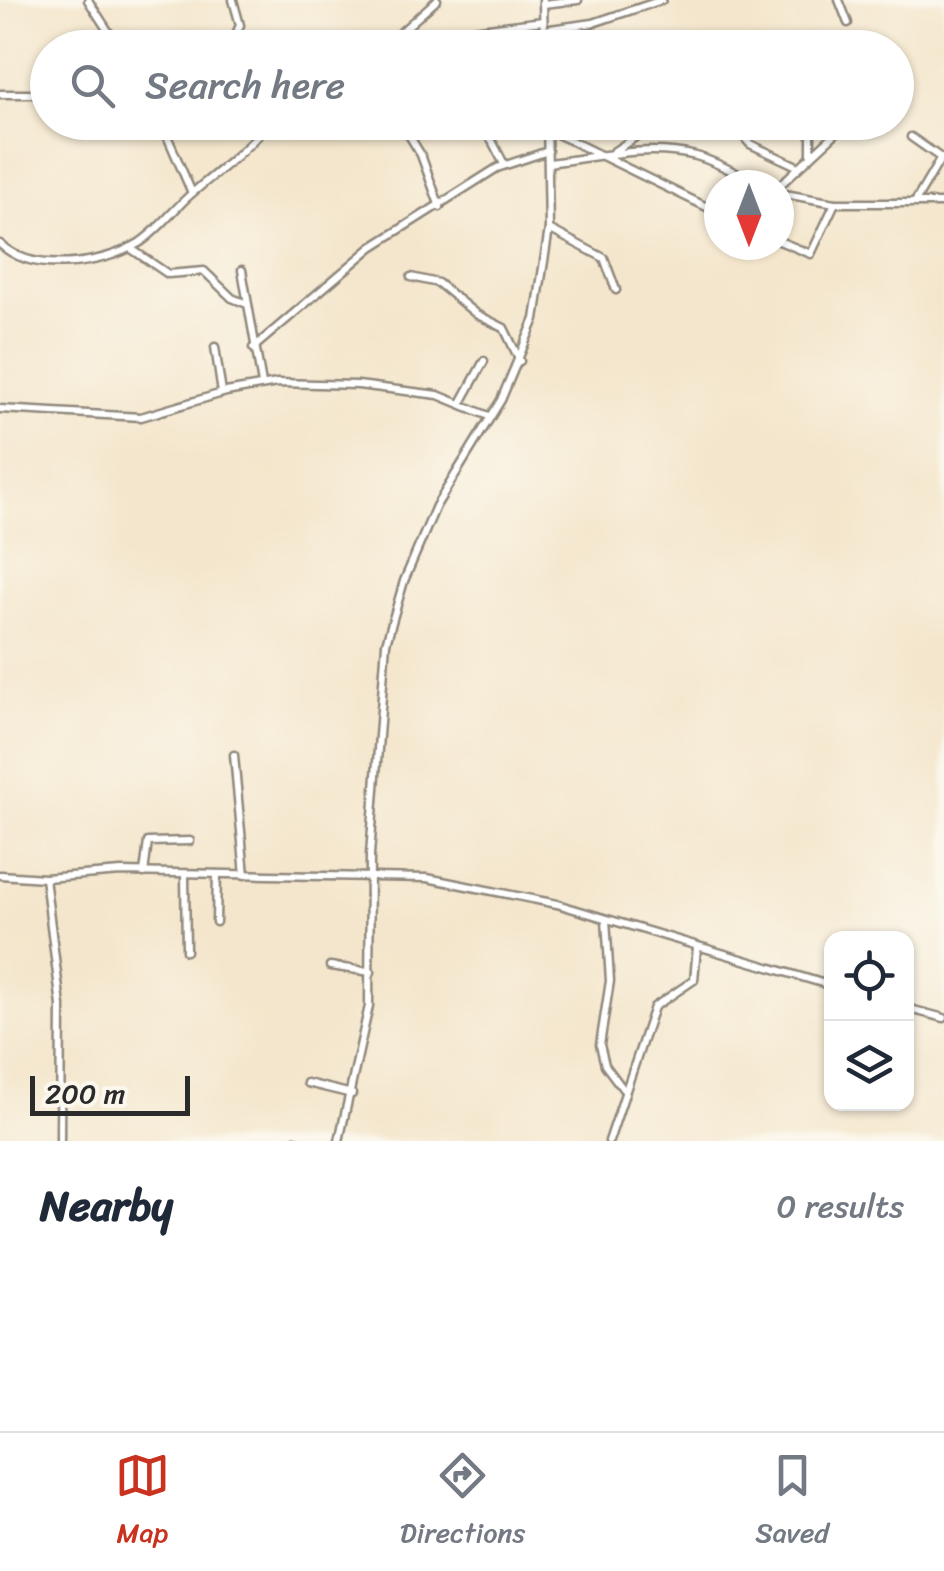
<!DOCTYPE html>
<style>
:root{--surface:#fff;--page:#f6f6f7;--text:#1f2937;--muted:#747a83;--line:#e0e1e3;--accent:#c8321e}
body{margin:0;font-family:Sriracha,sans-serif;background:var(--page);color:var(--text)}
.controls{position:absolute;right:30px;bottom:30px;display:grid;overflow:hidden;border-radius:20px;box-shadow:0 2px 8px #0004}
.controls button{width:90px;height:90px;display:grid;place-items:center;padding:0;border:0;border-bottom:2px solid var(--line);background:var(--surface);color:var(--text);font:50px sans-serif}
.compass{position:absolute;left:704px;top:170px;width:90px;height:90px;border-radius:50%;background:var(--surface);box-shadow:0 2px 8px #0004;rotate:180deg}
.scale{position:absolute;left:30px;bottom:25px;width:160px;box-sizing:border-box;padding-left:10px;border:5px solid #2b2b2b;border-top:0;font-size:28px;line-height:35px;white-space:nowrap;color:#2b2b2b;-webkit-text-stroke:8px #fbf7ec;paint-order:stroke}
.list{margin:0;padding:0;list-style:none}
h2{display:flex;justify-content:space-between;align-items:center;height:130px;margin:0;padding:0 40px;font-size:42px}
h2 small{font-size:32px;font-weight:400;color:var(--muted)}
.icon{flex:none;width:55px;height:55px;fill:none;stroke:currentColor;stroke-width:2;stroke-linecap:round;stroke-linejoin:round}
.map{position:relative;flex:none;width:944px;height:1141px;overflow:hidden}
.search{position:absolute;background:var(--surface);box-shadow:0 2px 8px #0004;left:30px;right:30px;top:30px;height:110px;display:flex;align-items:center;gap:25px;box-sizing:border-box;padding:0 35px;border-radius:55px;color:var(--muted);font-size:38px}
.sheet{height:290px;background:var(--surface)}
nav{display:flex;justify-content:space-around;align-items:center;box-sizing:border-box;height:140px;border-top:2px solid var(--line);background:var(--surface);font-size:28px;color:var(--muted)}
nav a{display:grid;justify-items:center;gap:5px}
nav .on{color:var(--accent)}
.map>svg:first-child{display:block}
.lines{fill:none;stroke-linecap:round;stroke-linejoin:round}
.minor-casing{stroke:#90887c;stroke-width:11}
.minor{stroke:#fff;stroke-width:6}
</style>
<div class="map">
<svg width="944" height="1141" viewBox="0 0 944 1141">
<rect width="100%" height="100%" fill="#fbf7ec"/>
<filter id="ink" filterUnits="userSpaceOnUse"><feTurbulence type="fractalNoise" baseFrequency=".01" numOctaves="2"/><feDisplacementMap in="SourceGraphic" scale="20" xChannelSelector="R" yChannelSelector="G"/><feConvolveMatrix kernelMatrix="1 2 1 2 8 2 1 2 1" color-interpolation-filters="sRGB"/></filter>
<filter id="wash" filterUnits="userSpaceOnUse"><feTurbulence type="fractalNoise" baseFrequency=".0048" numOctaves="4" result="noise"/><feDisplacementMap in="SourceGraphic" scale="40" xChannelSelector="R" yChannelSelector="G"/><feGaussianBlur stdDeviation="2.25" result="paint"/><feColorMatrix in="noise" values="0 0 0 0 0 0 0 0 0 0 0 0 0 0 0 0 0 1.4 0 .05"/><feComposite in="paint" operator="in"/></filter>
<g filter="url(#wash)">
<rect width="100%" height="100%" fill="#f4e6cc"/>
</g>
<g filter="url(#ink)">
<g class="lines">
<defs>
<g id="minor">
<path d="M88,0L119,48"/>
<path d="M543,0L544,48"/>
<path d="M839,0L848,23"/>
<path d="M543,4L578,0"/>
<path d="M543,30L593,23L662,0"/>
<path d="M449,33L543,21"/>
<path d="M230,48L240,25L233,0"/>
<path d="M383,48L437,0"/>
<path d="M0,94H48"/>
<path d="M161,122L192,193"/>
<path d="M257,122L265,128"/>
<path d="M401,122L421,155L440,207"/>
<path d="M482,122L504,164"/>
<path d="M731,122L750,144L799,167"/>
<path d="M547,129L719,213"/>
<path d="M911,137L941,158L915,202"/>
<path d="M613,152L658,122"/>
<path d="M811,156V122"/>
<path d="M549,163C598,157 647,144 696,156C718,162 739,175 760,185"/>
<path d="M779,186L848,122"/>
<path d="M779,193L835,203H944"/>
<path d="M549,229L604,258L616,290"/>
<path d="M779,241L811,254L835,203"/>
<path d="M0,244C33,275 102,265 139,243C158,231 173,210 190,195C217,172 247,150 270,122"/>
<path d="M130,248L168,274L204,271L232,298L247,304"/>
<path d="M242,270L262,384"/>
<path d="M411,277L438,283L476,314L504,328L520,361"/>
<path d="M215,347L222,393"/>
<path d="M253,348L372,247L497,168L548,151"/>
<path d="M462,401L484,361"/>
<path d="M0,409L141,417L226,392L277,383L358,385L438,395L489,416"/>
<path d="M234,755L245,875"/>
<path d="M144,873L148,842L190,841"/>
<path d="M185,874L186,951"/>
<path d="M0,875L45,878L121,872L427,878L557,904L832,986"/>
<path d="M45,878L61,1006L60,1141"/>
<path d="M606,919L610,981L600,1045L605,1065L623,1089"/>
<path d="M216,922L217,874"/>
<path d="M330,966L371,972"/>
<path d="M906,1008L944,1018"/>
<path d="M307,1083L352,1094"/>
<path d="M295,1140L297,1141"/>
<path d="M339,1141L369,1006L370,855L386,643L404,581L436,506L501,400L535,319L549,229L547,122"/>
<path d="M609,1141L654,1007L694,980L697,947"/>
</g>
</defs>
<use href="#minor" class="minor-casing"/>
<use href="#minor" class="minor"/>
</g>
</g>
</svg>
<div class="controls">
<button><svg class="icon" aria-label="locate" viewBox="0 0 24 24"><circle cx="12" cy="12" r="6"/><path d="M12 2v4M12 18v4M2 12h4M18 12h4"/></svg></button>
<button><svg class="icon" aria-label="layers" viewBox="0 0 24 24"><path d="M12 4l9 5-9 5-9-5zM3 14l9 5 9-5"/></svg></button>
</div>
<svg class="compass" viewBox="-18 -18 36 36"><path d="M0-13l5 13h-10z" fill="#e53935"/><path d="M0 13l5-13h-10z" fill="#747a83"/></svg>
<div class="scale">200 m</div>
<div class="search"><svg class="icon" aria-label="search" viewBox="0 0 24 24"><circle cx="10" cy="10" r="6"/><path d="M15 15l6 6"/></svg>Search here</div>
</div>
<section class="sheet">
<h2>Nearby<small>0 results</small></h2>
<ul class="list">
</ul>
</section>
<nav>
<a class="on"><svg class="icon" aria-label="map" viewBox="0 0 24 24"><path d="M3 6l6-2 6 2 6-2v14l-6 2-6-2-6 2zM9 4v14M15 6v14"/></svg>Map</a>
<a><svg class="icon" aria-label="directions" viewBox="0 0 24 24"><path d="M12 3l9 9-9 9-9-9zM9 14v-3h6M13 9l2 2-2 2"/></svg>Directions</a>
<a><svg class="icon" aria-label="saved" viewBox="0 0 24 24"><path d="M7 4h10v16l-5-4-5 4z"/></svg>Saved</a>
</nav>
